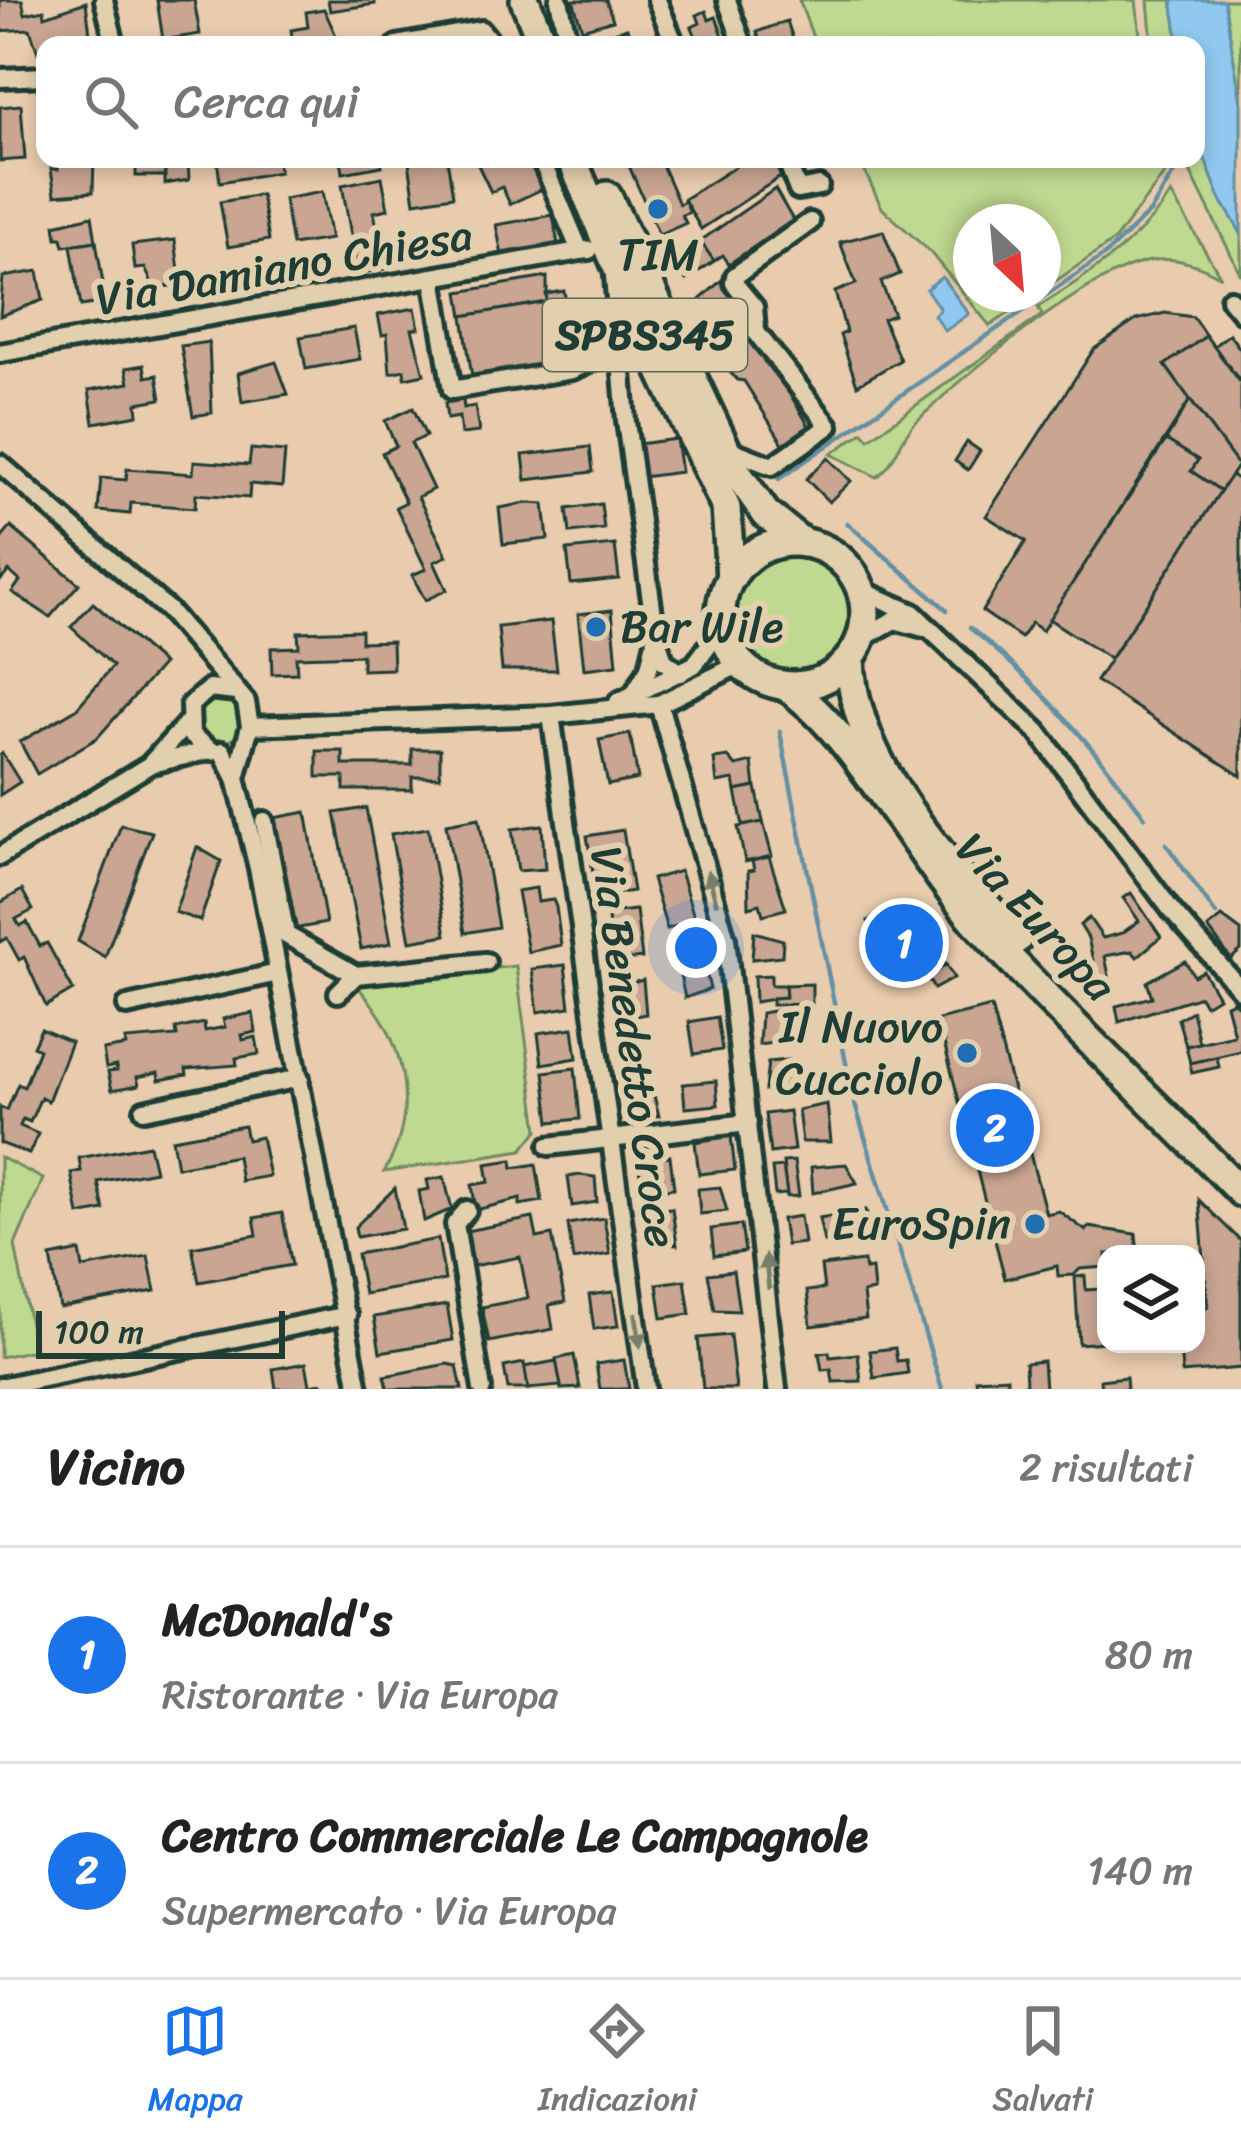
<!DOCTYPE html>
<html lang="it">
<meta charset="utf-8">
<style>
:root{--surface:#fff;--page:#f6f6f6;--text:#222;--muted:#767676;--line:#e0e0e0;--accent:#1a73e8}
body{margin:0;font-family:Sriracha,sans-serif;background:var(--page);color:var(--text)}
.controls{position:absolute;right:36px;bottom:36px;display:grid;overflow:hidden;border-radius:24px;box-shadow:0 6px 18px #0003}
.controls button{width:108px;height:108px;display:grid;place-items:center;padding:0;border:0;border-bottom:3px solid var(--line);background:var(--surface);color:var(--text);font:60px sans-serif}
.compass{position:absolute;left:953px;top:204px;width:108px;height:108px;border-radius:50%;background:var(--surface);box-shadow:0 6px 18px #0003;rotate:154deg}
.scale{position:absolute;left:36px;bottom:30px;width:249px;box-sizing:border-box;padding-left:12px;border:6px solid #1f3d34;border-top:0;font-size:33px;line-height:42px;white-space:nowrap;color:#1f3d34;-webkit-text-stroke:9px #e2cfad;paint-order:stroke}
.you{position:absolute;left:696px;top:948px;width:42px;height:42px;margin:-30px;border:9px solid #fff;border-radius:50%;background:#1a73e8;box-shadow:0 0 0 18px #1a73e833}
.badge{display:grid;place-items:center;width:78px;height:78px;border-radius:50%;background:var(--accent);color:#fff;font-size:39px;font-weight:700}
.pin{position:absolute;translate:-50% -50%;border:6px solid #fff;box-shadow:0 3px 12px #0006}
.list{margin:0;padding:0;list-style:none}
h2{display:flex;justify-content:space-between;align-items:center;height:156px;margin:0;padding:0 48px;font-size:51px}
h2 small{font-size:39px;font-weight:400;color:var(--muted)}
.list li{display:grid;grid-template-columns:78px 1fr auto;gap:36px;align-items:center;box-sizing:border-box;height:216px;padding:0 48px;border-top:3px solid var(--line)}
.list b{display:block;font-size:45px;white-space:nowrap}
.list p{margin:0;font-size:39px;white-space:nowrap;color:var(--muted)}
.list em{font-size:39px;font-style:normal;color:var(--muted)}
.icon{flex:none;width:66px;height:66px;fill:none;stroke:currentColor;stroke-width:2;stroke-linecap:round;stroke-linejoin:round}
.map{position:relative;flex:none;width:1241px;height:1389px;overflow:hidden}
.search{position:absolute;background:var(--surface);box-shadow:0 6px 18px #0003;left:36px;right:36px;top:36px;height:132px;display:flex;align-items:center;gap:30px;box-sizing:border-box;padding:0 42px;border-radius:24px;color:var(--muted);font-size:45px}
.sheet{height:588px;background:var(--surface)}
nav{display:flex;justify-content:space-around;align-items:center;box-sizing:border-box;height:168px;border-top:3px solid var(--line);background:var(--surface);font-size:33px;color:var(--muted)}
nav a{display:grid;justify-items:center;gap:6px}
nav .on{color:var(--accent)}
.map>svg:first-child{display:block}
.green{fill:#bfd990;stroke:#6f8b62;stroke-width:3}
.water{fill:#90c8ef;stroke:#6390a4;stroke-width:3}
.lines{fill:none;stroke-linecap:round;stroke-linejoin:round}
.stream{stroke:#6390a4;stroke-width:4.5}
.building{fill:#c9a592;stroke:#1f3d34;stroke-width:3}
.minor-casing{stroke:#1f3d34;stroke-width:26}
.primary-casing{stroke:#1f3d34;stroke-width:36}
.minor{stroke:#e2cfad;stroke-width:16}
.primary{stroke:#e2cfad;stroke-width:27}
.oneway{fill:#777f6a}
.poi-dot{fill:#1f6fb2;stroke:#e2cfad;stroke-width:4.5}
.labels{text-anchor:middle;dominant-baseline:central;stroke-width:12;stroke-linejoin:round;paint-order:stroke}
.shield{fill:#e2cfad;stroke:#5a6958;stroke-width:3}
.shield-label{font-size:42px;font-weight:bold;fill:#1f3d34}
.poi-label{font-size:45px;fill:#1f3d34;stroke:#e2cfad;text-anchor:end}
.street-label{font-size:45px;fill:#1f3d34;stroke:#e2cfad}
</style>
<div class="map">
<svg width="1241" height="1389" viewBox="0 0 1241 1389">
<rect width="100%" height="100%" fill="#e9cbad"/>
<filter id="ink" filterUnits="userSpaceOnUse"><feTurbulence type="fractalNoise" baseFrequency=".00833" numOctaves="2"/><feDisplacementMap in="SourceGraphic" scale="24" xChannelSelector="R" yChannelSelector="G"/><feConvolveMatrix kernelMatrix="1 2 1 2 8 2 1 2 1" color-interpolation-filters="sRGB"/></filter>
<g filter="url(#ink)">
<g class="green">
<path d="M799,0H1136L1141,45H816Z"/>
<path d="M1148,0H1172L1179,45H1152Z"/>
<path d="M1224,0H1241V103Z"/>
<path d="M1196,136L1220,198L1241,233V275L1184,159H1196Z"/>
<path d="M859,159H1170L1172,164L1115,240L1043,290V222H971V294H1037L990,326L930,252L882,208Z"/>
<path d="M1171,194L1221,277C1199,264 1175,256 1150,261C1085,274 962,376 914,424C899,440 896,463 877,477L831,454L863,432L869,439L1042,315L1038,307C1088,275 1137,244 1171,194Z"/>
<circle cx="793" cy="614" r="57"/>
<circle cx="220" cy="720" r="23"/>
<path d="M516,966L538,1130L522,1150L384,1172C422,1109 404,1034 354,983Z"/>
<path d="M0,1157L43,1179L15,1245L35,1350L0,1357Z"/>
</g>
<g class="water">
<path d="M1172,0H1224L1241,103V233L1220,198L1196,136V45H1179Z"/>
<path d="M942,277L969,314L945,331L934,315L940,309L926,289Z"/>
</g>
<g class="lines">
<g class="stream">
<path d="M779,479L1106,254L1151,211L1182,159"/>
<path d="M847,523L947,610"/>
<path d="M970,628C1039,683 1093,746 1145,817"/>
<path d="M780,732L853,1098L942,1389"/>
<path d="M1166,844L1216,914"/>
</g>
</g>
<g class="building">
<path d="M0,0H22L25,14L44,10L45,16L86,2L91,42L45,45L38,53L30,29L0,31Z"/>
<path d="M157,0H194L200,34L163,40Z"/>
<path d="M328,0H374L375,4L330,11Z"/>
<path d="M573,0H606L613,20L582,29Z"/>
<path d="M324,9L337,38L293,44L291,30L308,27L306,12Z"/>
<path d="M706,11L709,20L716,17L725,41L699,45L692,27L700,23L697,15Z"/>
<path d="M787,21L795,45H761L757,32Z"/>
<path d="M627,28L632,45H593L591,39Z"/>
<path d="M21,105L25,159L0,161V107Z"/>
<path d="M58,159H94L93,192L55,195L51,169H58Z"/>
<rect x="136" y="159" width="29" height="17"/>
<path d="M165,159H188L189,180L165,184Z"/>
<path d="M217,159H277L279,172L220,182Z"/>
<path d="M341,159H381L382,166L343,173Z"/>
<path d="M447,159L453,196L415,202L409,162Z"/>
<path d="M486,159H528L542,189L510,204L502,187L491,192L477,163Z"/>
<path d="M626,159H669L661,163L679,204L685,201L690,212L682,215L686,223L659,235Z"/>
<path d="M732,159H776L782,176L701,229L684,199L735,167Z"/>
<path d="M382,177L388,209L374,212L385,269L358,274L342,185Z"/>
<path d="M775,189L793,220L729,264L723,255L714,261L700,241Z"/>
<path d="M322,192L331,239L292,245L284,199Z"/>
<path d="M261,195L269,240L228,247L220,202Z"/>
<path d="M553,215L558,245L502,255L496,225Z"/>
<path d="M92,216L96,241L64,246L62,238H57L55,225Z"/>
<path d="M883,231L900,274L881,282L894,315L883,319L900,360L857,385L840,335L846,332L835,292L856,284L840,242Z"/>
<path d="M175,240L181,285L154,288L145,268L135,269L132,245Z"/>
<path d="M96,241L106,302L81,306L71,245Z"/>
<path d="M702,244L714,261L686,280L675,263Z"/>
<path d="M38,271L43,300L0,316L3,277Z"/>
<path d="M547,277V302L463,316L459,292Z"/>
<path d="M723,279L752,312L736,327L777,373L814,434L787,450L744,381L737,380L681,317Z"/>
<path d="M564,291L573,347L555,350L546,294Z"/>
<path d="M547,302L555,350L562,349L564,362L472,377L463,316Z"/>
<path d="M415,308L419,328L412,329L424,374L405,378L404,370L390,373L387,334L382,335L378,315Z"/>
<path d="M1165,313L1193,317L1206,336L1165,365L1190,400L1042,631L1031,623L1021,638L982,611L1026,541L986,516L1094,349L1136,320Z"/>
<path d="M354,328L360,359L306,369L300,337Z"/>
<path d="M1229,334L1241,350V383L1214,346Z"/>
<path d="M1206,336L1241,383V470L1165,365Z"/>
<path d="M209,342L212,413L193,416L181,346Z"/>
<path d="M276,362L288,394L242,402L238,373Z"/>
<path d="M144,365L146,377L157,375L161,399L137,403L138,415L94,423L89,390L129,383L126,368Z"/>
<path d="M463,400L464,408L475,406L479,432L461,434L459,417L447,419L445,403Z"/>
<path d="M1190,400L1238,465L1221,491L1191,471L1198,460L1166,440Z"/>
<path d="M413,408L426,436L411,443L433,489L418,497L447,556L434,562L447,590L425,600L412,575L426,569L396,507L406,502L382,453L396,446L385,421Z"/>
<path d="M676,439L681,472L642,477L638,444Z"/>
<path d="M1166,440L1198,460L1191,471L1221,491L1110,659L1049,619Z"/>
<path d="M967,442L980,451L968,470L955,461Z"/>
<path d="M590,447L593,472L526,480L523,455Z"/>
<path d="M251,449L285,452L282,487L250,484L249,498L196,494L195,508L131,503L130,514L98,511L101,478L126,480L127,469L193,474L194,461L249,465Z"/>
<path d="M828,458L851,481L829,502L806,479Z"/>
<path d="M1231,475L1241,481V776L1096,681Z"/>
<path d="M527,503L544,504L548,539L503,544L499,508Z"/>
<path d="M601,504L604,529L570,533L567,509Z"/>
<path d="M11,527L79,584L50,617L12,592L20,581L9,571L0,581V540Z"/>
<path d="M615,545L619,579L571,584L567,550Z"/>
<path d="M93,603L163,664L97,738L37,774L20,742L76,709L113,666L71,627Z"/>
<path d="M612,610L617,665L584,669L578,614Z"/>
<path d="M551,621L557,670H502L498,627Z"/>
<path d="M361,630V642L392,641L393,669L362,670V655L296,657L297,673L272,674L271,648L299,647L298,632Z"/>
<path d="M630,734L638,779L608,785L599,740Z"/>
<path d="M412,749H440V777H412V790H344V777H317V751H343V765H412Z"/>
<path d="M2,753L20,782L0,795V755Z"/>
<path d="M728,757L736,766L752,762L755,787L736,791L734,780L717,783L714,759Z"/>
<path d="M756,787L763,822L743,826L736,791Z"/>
<path d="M366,808L391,943L361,949L335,813Z"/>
<path d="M306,812L326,923L294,929L274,818Z"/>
<path d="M479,818L498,927L465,933L446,824Z"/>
<path d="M763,822L772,856L745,862L738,827Z"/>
<path d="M121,825L152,832L105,957L78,941Z"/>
<path d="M542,825L545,869L518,871L512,829Z"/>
<path d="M428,828L446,935L410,941L391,834Z"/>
<path d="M623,830L633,891L597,897L587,836Z"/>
<path d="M197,847L221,861L200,921L175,912Z"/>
<path d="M769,857L786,909L763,915L760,904L749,907L748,871L754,870L752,861Z"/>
<path d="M680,871L695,920L667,929L652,879Z"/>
<path d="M536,888L538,902L553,900L556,907L561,945L528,952L517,891Z"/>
<path d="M22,890L33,910L16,919L20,926L27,922L40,946L47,943L73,990L46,1006L24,957L19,960L7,938L0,942V903Z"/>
<path d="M1131,893L1161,937L1137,957L1132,951L1105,956L1110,981L1098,983L1088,938L1080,925L1089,918L1103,938L1122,933L1139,921L1123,898Z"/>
<path d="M892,905L946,965L911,986L868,921Z"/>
<path d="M636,910L642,958L610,962L608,913Z"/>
<path d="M1222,917L1241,931V950L1231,959L1208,928Z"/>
<path d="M754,932L783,940L782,956L752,959Z"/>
<path d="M693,957L703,959L710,989L685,998L677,961Z"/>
<path d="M1185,961L1194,976L1203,971L1218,997L1205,1005L1200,996L1119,1022L1116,1006L1152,997L1147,982Z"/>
<path d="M565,965L570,1007L538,1012L532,969Z"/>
<path d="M946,965L954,978L934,989L927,977Z"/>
<path d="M771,975V985H785L786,997L755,1002L754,976Z"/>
<path d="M643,980L646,1014L624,1018L619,986Z"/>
<path d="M812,984V1004L772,1005V998L786,997L785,985Z"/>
<path d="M1233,1001L1241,1008V1051L1190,1063L1186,1046L1234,1035L1226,1004Z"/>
<path d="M991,1007L1046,1214L1059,1211L1086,1231L1088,1227L1136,1234L1138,1254H1106V1267L1080,1269L1074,1275L1058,1276L1057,1266L1005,1279L938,1020Z"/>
<path d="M780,1010L786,1041L759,1045L761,1013Z"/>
<path d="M1192,1011L1199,1043L1186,1046L1178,1019Z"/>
<path d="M253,1013L256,1032L242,1035L243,1040L256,1037L259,1054L236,1058L237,1065L186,1069L187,1075L159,1080L158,1073L137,1077L139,1085L112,1090L108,1072L117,1071L116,1066L106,1068L103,1050L126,1046L125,1040L177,1036L176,1029L204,1023L205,1031L225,1027L223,1019Z"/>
<path d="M717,1017L722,1050L694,1054L689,1022Z"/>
<path d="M573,1028L577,1058L542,1064L538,1033Z"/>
<path d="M41,1029L71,1042L48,1101L41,1097L30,1122L23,1119L20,1126L38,1134L29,1154L0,1143V1107L7,1110L18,1084L24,1087L39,1049L33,1046Z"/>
<path d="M1217,1057L1219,1067L1192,1073L1190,1063Z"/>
<path d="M789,1060L792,1086L765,1090L768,1062Z"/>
<path d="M575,1068L580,1119L550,1122L544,1072Z"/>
<path d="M716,1081L718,1105L685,1108L683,1084Z"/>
<path d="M653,1091L659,1116L630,1115L628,1094Z"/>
<path d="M827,1104L831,1142H802L798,1110Z"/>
<path d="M789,1111L794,1150L770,1153L765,1114Z"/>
<path d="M244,1126L247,1140L261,1137L269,1176L241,1181L237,1156L177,1167L172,1139Z"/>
<path d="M731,1136L735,1170L699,1174L695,1142Z"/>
<path d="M149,1145L155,1171L98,1182L104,1210L79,1215L71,1173L81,1171L79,1158Z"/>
<path d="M670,1156L674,1188L642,1192L638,1160Z"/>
<path d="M512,1160L513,1168L536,1164L542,1201L520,1205V1199L476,1210L472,1185L489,1182L486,1164Z"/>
<path d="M794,1161L799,1196L787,1197L783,1162Z"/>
<path d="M846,1164L857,1183L813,1193L811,1167Z"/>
<path d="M783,1167L787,1194L775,1195L772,1168Z"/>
<path d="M580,1175L595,1177L597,1202L572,1206L568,1177Z"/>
<path d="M444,1177L452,1209L424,1221L419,1191L429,1189L427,1180Z"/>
<path d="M720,1187L727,1211L700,1214L698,1189Z"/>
<path d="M395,1188L403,1229L357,1237L355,1227Z"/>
<path d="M1199,1200L1241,1241V1368L1182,1373L1180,1344H1196V1308L1208,1307Z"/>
<path d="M672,1208L677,1245L648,1242L644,1211Z"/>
<path d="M866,1210L871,1234L824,1242L819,1218Z"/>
<path d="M282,1213L292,1265L199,1282L192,1247L257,1235L254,1218Z"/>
<path d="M800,1216L804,1243L786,1245L782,1219Z"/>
<path d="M533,1218L537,1238L552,1235L565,1302L549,1305L553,1329L489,1342L482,1307L528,1298L520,1257L473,1266L466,1231Z"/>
<path d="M604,1218L610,1254L573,1260L568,1224Z"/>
<path d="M741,1225L745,1252L714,1256L711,1229Z"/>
<path d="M438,1239L445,1280L364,1294L357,1254Z"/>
<path d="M80,1251L83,1268L148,1256L155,1291L60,1308L51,1257Z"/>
<path d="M864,1261L865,1270L872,1269L874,1291L863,1293L866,1319L811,1326L807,1291L824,1289L821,1266Z"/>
<path d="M733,1271L739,1311L715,1310L708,1274Z"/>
<path d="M1085,1276L1086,1290L1100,1289L1106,1342L1079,1344L1075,1277Z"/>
<path d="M685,1280L690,1314L662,1318L657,1284Z"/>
<path d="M613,1292L618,1326L594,1329L589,1295Z"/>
<path d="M447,1305L453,1340L380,1352L374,1317Z"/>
<path d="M730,1335L736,1389H703L698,1338Z"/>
<path d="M895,1348L897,1361L906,1360L908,1373L874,1378L870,1351Z"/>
<path d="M829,1352L830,1357L858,1354L861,1381L833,1382L831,1369L822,1370L819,1353Z"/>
<path d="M574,1355L580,1388L561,1389L556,1359Z"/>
<path d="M624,1360L629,1389H600L596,1364Z"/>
<path d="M556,1361L561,1386L528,1389L524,1367Z"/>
<path d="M1043,1361L1045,1389H977L976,1379L1007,1377V1386L1026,1385L1025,1363Z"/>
<path d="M306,1363L310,1385L322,1383L323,1389H276L273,1369Z"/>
<path d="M524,1363L528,1389H508L504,1367Z"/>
<path d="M447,1364L457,1366L462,1389H388L385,1376Z"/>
<path d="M1126,1377L1127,1389H1101L1100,1380Z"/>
</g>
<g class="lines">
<defs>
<g id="minor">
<path d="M104,0L115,45"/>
<path d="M559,0L569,45"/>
<path d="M657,0L675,45"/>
<path d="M727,0L743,45"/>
<path d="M397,45L481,30L493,45"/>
<path d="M0,78L45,76"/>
<path d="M541,159L580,251L589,250"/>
<path d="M786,159L798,190L819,186"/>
<path d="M614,276L626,421L656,636L664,661L681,673"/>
<path d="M433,277L452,390L572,370L607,355L651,348"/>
<path d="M1230,299L1241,312"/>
<path d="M0,353L580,251"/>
<path d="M723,447L772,466L829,426L756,332L754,307L734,283L735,276L810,222"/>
<path d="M0,464L168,610L246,702L250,726L236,778"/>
<path d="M861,590L913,613L1038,732L1172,911L1241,990"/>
<path d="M861,639L894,620L924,628"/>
<path d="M633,695L649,668L656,637"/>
<path d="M618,702L694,665L722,628"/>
<path d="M659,704L726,939L777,1389"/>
<path d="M551,715L646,1389"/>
<path d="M250,726L551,715L659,704L740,664"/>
<path d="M212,751L191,735L190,705L209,689L236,692"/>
<path d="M222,751L236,778L258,868L359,1389"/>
<path d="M151,763L187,723"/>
<path d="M264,821L286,935L356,975L486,962"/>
<path d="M0,856L151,764L211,750"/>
<path d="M338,993L356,975"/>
<path d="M127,1006L278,973"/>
<path d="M144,1110L300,1078"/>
<path d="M549,1146L748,1123"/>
<path d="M467,1210L455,1224L482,1389"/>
<path d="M0,1387L347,1315"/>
</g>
<g id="primary">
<path d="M525,0L543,45"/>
<path d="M572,159L651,348L726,508L731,578"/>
<path d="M607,196L737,473L766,514L803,543"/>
<circle cx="793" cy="614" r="72"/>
<path d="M850,658C852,763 948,865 1017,939"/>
<path d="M785,686C854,731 916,855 976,922C1060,1015 1153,1102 1241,1192"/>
</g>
</defs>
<use href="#minor" class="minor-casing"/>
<use href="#primary" class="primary-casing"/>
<use href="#minor" class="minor"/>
<use href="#primary" class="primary"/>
</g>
<defs><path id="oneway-solid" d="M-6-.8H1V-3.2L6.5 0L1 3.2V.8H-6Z" transform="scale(3)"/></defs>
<g class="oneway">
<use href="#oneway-solid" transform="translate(712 887) rotate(-105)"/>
<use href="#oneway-solid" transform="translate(767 1272) rotate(-96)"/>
<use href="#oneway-solid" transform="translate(638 1330) rotate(82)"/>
</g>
</g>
<g class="poi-dot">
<circle cx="658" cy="209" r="12"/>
<circle cx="596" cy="627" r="12"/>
<circle cx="967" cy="1053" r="12"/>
<circle cx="1035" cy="1224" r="12"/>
</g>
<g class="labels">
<rect class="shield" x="543" y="299" width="204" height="72" rx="9"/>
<g class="shield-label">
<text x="645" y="335">SPBS345</text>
</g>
<g class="poi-label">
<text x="658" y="255" text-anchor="middle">TIM</text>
<text x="620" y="627" text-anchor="start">Bar Wile</text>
<text x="943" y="1027">Il Nuovo<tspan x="943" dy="52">Cucciolo</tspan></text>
<text x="1011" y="1224">EuroSpin</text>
</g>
<g class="street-label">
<text transform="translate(284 267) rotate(-10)">Via Damiano Chiesa</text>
<text transform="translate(1036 917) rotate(47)">Via Europa</text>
<text transform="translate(634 1047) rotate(82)">Via Benedetto Croce</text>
</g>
</g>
</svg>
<div class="controls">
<button><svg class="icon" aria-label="layers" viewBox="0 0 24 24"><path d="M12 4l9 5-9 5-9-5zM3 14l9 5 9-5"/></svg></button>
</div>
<svg class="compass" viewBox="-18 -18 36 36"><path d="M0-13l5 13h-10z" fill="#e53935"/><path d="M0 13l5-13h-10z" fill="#767676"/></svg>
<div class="scale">100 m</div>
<div class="you"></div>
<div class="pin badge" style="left:904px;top:943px">1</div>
<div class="pin badge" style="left:995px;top:1128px">2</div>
<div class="search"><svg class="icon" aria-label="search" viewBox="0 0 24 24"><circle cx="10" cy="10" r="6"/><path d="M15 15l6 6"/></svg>Cerca qui</div>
</div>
<section class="sheet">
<h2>Vicino<small>2 risultati</small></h2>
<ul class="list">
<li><span class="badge">1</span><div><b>McDonald's</b><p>Ristorante · Via Europa</p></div><em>80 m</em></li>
<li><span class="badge">2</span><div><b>Centro Commerciale Le Campagnole</b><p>Supermercato · Via Europa</p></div><em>140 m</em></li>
</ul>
</section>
<nav>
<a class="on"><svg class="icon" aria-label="map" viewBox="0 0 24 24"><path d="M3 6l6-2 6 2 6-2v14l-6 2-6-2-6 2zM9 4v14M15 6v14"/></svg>Mappa</a>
<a><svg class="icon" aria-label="directions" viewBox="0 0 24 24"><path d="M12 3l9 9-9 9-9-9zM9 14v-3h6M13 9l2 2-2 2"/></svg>Indicazioni</a>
<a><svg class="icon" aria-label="saved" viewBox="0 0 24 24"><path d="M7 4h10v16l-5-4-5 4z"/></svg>Salvati</a>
</nav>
